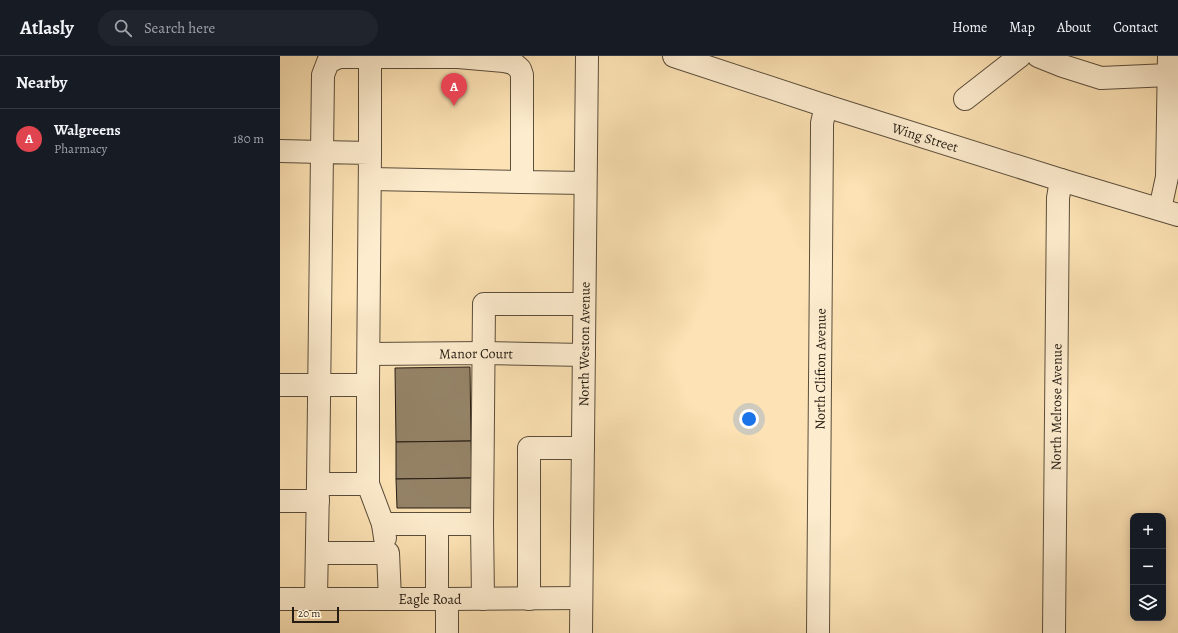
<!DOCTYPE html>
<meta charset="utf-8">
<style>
:root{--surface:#171b24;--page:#20242c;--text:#f1f3f6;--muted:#9ea1a6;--line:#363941;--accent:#c59692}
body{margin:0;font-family:Alegreya,serif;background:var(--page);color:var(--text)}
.controls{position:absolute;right:12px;bottom:12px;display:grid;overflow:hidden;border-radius:8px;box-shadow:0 2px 10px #0003}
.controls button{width:36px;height:36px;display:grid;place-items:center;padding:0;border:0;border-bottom:1px solid var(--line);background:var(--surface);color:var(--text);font:20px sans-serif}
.scale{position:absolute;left:12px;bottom:10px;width:47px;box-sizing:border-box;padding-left:4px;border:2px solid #251c13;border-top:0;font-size:11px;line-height:14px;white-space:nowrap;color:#251c13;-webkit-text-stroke:3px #fdecce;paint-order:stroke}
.you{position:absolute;left:469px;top:363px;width:14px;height:14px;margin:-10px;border:3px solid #fff;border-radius:50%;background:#1a73e8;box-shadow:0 0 0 6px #1a73e833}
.badge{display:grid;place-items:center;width:26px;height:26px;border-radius:50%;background:var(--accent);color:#fff;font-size:13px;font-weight:700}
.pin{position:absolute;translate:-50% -33px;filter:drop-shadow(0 1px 2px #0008)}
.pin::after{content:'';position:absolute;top:21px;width:14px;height:12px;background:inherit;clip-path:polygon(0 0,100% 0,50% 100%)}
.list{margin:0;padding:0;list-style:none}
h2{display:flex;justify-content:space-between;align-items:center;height:52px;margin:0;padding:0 16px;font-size:17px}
h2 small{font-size:13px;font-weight:400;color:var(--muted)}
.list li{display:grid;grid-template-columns:26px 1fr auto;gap:12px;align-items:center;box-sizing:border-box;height:60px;padding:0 16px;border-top:1px solid var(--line)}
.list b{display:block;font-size:15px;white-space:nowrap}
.list p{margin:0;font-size:13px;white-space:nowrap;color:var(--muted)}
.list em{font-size:13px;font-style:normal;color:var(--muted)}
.icon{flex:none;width:22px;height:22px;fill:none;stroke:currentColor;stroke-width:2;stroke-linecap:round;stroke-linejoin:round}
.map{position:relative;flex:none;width:898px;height:577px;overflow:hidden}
header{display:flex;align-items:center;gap:24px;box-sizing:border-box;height:56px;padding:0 20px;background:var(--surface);border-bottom:1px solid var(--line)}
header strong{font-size:19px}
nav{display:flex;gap:22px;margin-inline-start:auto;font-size:14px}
.search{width:280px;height:36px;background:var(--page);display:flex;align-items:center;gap:10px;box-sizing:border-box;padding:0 14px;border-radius:22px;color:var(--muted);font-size:15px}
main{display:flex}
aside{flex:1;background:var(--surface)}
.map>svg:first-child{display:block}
.building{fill:#958367;stroke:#251c13}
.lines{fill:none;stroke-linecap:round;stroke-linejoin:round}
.minor-casing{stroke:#5b4e3b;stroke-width:24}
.minor{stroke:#fdecce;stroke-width:22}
.labels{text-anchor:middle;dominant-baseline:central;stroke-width:3;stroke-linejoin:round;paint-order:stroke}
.street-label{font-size:14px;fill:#251c13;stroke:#fdecce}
</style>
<header>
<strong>Atlasly</strong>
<div class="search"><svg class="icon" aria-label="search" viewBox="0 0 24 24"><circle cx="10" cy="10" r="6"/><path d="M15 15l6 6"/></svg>Search here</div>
<nav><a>Home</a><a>Map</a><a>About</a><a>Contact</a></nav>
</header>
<main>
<aside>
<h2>Nearby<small></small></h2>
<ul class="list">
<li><span class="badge" style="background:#e0444e">A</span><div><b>Walgreens</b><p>Pharmacy</p></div><em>180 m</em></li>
</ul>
</aside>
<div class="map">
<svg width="898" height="577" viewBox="0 0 898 577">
<rect width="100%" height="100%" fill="#fce2b4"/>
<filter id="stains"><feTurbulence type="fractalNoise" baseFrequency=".005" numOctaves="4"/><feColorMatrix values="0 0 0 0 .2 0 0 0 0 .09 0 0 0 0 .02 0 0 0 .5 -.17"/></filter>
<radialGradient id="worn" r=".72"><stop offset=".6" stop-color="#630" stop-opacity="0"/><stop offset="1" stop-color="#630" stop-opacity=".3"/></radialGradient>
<g class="building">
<path d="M190,311L191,385L116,386L115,312Z"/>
<path d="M191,385L192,422L116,423V386Z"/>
<path d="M192,422V452H117L116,423Z"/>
</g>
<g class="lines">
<defs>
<g id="minor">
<path id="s1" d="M394,0L546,50L781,124L898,159"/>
<path d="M758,0L783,10L821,22L889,19"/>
<path d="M685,43L740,0"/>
<path d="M0,95L42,96L43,19L48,6L59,1H90V0"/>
<path d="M90,97V1H178L224,5L233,7L240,13L242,19V126L305,127"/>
<path d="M91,123L242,126"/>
<path d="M880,153L887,121L889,0"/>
<path id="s2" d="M89,298L204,297L304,299"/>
<path d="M0,329H88V428H38"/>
<path d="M88,428L103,468L105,482"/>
<path d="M0,445H38"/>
<path d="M103,468H202L203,543"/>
<path d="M202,468L204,248H303"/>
<path d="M37,497H108L110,543"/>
<path id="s3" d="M0,543H167L301,542"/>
<path d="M36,543L38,428L42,96L90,97L88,329"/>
<path d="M157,543V468"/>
<path d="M249,543V392H303"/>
<path d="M167,577V543"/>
<path id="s4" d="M301,577L307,0"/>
<path id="s5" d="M538,577L542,77V67L546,50"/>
<path id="s6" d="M774,577L778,142L781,124"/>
</g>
</defs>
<use href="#minor" class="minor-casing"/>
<use href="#minor" class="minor"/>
</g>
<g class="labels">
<g class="street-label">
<text stroke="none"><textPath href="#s1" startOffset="264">Wing Street</textPath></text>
<text stroke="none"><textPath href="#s4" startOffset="289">North Weston Avenue</textPath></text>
<text stroke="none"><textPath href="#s2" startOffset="107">Manor Court</textPath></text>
<text stroke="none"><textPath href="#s5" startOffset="264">North Clifton Avenue</textPath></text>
<text stroke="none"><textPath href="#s6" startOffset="226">North Melrose Avenue</textPath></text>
<text stroke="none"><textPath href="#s3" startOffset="150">Eagle Road</textPath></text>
</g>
</g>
<rect width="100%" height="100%" filter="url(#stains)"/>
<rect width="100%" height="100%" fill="url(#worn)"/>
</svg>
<div class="controls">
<button>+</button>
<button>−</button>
<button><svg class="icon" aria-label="layers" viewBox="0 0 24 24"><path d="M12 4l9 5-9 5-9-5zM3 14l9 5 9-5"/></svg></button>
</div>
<div class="scale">20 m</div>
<div class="you"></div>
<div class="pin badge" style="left:174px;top:50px;background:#e0444e">A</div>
</div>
</main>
